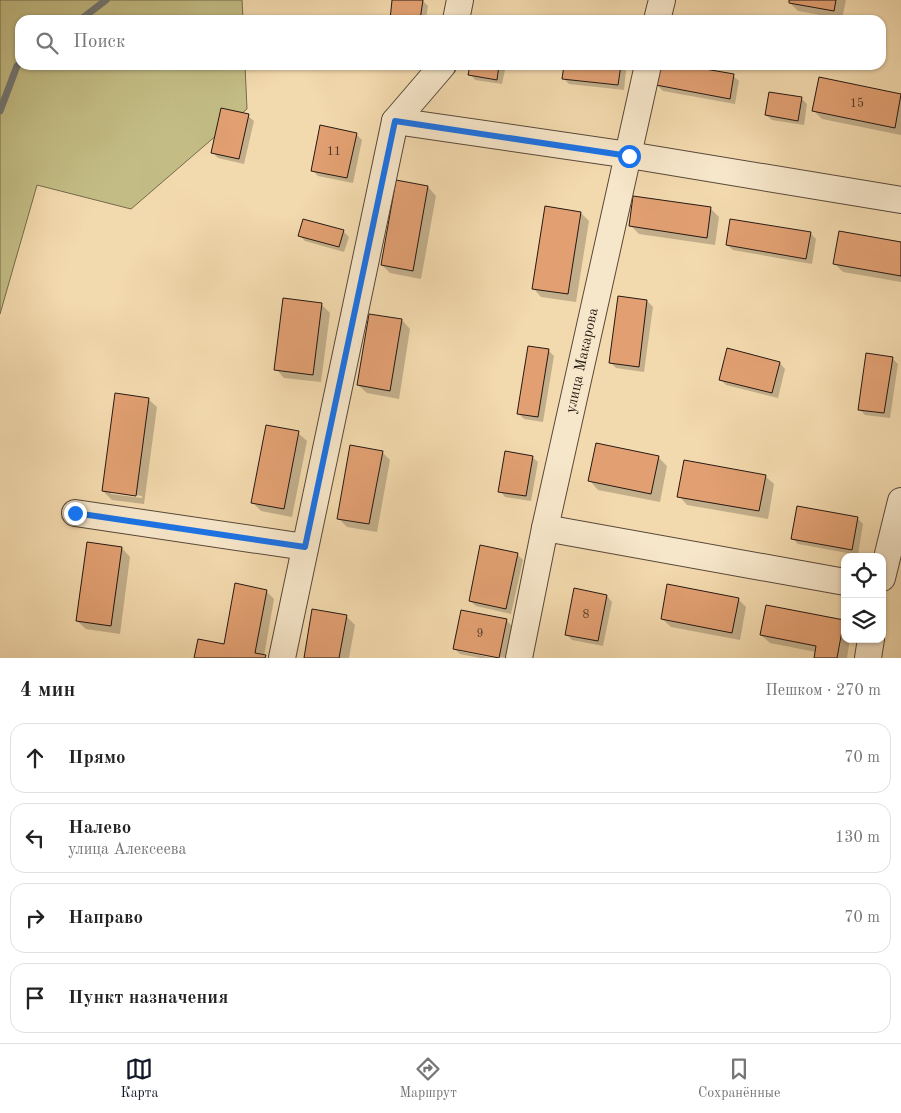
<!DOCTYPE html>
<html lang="ru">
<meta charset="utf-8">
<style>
:root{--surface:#fff;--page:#f2f2f2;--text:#222;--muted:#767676;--line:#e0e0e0;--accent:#111827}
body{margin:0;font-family:"Old Standard TT",serif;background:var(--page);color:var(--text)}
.controls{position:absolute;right:15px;bottom:15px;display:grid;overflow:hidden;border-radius:10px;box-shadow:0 1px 4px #0004}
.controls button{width:45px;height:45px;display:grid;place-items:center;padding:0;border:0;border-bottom:1px solid var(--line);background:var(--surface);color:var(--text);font:25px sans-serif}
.stop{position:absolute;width:15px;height:15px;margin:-11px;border:4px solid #1a73e8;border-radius:50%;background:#fff}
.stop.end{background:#1a73e8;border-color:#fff;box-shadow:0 1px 5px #0008}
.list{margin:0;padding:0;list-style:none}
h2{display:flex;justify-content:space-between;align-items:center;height:65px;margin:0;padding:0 20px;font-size:21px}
h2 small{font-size:16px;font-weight:400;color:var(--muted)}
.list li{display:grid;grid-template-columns:32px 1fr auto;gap:15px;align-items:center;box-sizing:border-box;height:70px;margin:0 10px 10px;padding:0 10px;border:1px solid var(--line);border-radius:15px}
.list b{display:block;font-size:19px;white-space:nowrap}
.list p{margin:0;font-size:16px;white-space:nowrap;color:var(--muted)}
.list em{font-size:16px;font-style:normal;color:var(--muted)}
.icon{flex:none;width:28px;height:28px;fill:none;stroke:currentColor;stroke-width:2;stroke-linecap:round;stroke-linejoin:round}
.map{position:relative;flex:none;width:901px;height:658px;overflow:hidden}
.search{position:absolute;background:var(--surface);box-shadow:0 1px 4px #0004;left:15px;right:15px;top:15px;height:55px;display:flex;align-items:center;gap:12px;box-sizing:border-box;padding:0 18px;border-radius:15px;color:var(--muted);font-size:19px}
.sheet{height:385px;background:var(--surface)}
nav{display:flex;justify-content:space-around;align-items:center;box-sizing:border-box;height:70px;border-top:1px solid var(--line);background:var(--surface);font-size:14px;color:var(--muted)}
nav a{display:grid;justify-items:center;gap:2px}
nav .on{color:var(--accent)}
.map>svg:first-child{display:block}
.green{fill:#c3bd85;stroke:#746a4c}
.shadow{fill:#0003;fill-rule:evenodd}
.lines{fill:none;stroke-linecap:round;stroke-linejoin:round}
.stream{stroke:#707775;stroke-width:7}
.building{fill:#e2a072;stroke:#241813}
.street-casing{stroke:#58483a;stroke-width:28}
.street{stroke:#f7e7ca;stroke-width:26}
.route{stroke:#1a73e8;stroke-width:6}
.labels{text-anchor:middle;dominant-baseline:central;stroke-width:5;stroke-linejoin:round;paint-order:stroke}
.number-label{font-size:12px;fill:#543a2b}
.street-label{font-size:15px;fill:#241813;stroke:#f7e7ca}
</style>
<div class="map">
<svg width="901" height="658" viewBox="0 0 901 658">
<rect width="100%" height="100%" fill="#f3daae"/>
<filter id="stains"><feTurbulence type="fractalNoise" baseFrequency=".004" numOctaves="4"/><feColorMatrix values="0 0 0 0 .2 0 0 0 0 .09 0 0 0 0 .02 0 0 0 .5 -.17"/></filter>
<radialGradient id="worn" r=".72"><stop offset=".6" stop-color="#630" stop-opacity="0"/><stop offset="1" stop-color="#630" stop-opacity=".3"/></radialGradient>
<path class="green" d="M0,0H242L243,20H20V65H245L247,109L131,209L37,185L0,314Z"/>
<g class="shadow">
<path d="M394,0H422L428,6L426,20H391Z"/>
<path d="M790,0H846L842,19L798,11L790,3Z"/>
<path d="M471,65H506L502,84L475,80L470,74Z"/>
<path d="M565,65H620L626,71L624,90L569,84L563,78Z"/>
<path d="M675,65L733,76L739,81L735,104L663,91L657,85Z"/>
<path d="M820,79L901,95V135L822,119L814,111Z"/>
<path d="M802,99L807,104L804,125L772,120L766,115Z"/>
<path d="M248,116L254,121L244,164L218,158L213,153Z"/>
<path d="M356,134L362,140L353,183L318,176L312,170Z"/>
<path d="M428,187L436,196L421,279L390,273L382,265Z"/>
<path d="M634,197L711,209L719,217L715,245L639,234L630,225Z"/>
<path d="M581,213L589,221L576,302L541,297L533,288Z"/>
<path d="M343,231L349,237L344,252L305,241L300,236Z"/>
<path d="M810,233L816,239L812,264L733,250L727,245Z"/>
<path d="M901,243V282L843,272L834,263Z"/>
<path d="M647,301L653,307L644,372L616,368L611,363Z"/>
<path d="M321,304L330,313L321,382L284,378L276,369Z"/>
<path d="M402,320L410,329L399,399L367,393L358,385Z"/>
<path d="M548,350L554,356L543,422L524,419L518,413Z"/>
<path d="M728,350L780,363L785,369L778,398L726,385L720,379Z"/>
<path d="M892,358L898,364L890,418L865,415L859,409Z"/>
<path d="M148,399L157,407L144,504L112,500L103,491ZM111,491L142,496V498L111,494Z"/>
<path d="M298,433L307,441L292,517L261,511L252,502Z"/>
<path d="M382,452L390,460L377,532L347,527L338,518Z"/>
<path d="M532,457L538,462L531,501L505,497L500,491Z"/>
<path d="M658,457L667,466L660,502L598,490L590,481Z"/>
<path d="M765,476L774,484L768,519L687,505L679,496Z"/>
<path d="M798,507L858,519L863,524L858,555L798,544L792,538Z"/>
<path d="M122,548L130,557L120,634L86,629L77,621Z"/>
<path d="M517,554L523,560L511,614L476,606L470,601Z"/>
<path d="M266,591L274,599L264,656L267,658H196L225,645Z"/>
<path d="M607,596L612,602L603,646L572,640L566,634Z"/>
<path d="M738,599L746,607L740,640L671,627L662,619Z"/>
<path d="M346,616L355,625L349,658H305Z"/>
<path d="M506,620L512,626L505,658L459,649V651L493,658H480L460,654L454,648Z"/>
<path d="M844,621L845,639H850L847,658H815L816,652L770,643L761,635Z"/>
</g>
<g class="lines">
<g class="stream">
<path d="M80,20L106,0"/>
<path d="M0,111L17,66L20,63"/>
</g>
</g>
<g class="building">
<path d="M392,0H423L420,20H390Z"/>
<path d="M789,0H836L834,11L789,3Z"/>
<path d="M470,65H499L497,80L468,75Z"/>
<path d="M564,65H621L618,85L562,79Z"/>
<path d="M659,65H682L734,74L730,99L656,85Z"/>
<path d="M819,77L901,94L895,128L812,111Z"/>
<path d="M769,92L802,97L798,121L765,115Z"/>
<path d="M221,108L249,114L239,159L211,153Z"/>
<path d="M320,125L357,133L347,178L311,171Z"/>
<path d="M396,180L428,186L413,271L381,265Z"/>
<path d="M633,196L711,207L707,238L629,226Z"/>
<path d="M545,206L581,212L568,294L532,289Z"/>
<path d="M303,219L344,230L339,247L298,236Z"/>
<path d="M730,219L811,232L806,259L726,245Z"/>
<path d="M839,231L901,242V276L833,264Z"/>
<path d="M618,296L647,300L639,367L609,363Z"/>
<path d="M283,298L322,303L313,375L274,370Z"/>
<path d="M369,314L402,319L390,391L357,385Z"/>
<path d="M528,346L549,349L538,417L517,414Z"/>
<path d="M727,348L780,362L772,393L719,380Z"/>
<path d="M866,353L893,357L884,413L858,410Z"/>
<path d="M115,393L149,398L136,496L102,491Z"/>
<path d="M266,425L299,431L284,509L251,503Z"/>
<path d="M596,443L659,456L651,494L588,481Z"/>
<path d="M350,445L383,451L369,524L337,519Z"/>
<path d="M505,451L533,456L526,496L498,492Z"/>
<path d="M684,460L766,475L759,511L677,497Z"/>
<path d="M797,506L858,517L852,550L791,539Z"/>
<path d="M87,542L122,547L111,626L76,621Z"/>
<path d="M480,545L518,553L506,609L469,601Z"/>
<path d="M235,583L267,590L255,653L266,655L265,658H194L198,639L224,644Z"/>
<path d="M667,584L739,598L732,633L661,619Z"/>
<path d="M574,588L607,595L598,641L565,635Z"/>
<path d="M766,605L844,620L837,658H814L816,646L760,635Z"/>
<path d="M312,609L347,615L339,658H304Z"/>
<path d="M461,610L507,619L499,658L453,649Z"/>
</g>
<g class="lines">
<defs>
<g id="street">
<path d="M456,20L460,0"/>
<path d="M657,20L662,0"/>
<path d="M395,121L629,155L901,200"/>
<path d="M75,513L305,547"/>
<path d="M545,528L845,582"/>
<path d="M882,578L901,501"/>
<path d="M282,658L395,121L443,65"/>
<path id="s1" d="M519,658L545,528L648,65"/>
<path d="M868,658L871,639"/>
</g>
</defs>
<use href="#street" class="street-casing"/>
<use href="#street" class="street"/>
</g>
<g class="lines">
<path class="route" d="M75,513L305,547L395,121L629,156"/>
</g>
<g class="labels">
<g class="number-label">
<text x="857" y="104">15</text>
<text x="334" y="152">11</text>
<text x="586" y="615">8</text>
<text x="480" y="634">9</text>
</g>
<g class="street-label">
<text stroke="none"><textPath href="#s1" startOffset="304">улица Макарова</textPath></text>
</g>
</g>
<rect width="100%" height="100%" filter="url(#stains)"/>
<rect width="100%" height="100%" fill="url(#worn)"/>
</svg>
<div class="controls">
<button><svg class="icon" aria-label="locate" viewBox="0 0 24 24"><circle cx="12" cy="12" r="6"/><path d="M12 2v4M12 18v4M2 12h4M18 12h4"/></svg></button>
<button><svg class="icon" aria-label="layers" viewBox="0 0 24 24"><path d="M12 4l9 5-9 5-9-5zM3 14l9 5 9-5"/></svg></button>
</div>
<div class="stop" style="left:629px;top:156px"></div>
<div class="stop end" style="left:75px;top:513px"></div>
<div class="search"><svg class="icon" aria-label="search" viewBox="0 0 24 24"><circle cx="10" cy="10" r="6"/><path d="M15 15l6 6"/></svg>Поиск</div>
</div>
<section class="sheet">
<h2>4 мин<small>Пешком · 270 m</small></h2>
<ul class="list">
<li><svg class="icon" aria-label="ahead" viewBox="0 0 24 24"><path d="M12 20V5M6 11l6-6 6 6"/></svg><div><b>Прямо</b></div><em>70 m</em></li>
<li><svg class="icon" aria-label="left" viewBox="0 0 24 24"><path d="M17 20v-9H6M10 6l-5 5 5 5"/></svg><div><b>Налево</b><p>улица Алексеева</p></div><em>130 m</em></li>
<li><svg class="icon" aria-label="right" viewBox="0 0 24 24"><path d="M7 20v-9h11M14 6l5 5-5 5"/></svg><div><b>Направо</b></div><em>70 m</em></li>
<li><svg class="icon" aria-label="arrive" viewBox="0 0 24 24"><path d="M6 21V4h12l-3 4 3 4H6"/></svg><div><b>Пункт назначения</b></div></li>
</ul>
</section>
<nav>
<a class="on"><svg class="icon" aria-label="map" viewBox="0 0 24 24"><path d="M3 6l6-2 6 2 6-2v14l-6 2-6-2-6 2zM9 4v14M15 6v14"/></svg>Карта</a>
<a><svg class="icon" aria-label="directions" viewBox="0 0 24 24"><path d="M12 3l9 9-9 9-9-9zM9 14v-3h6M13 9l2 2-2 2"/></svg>Маршрут</a>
<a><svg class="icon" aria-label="saved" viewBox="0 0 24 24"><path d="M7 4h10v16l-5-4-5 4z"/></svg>Сохранённые</a>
</nav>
